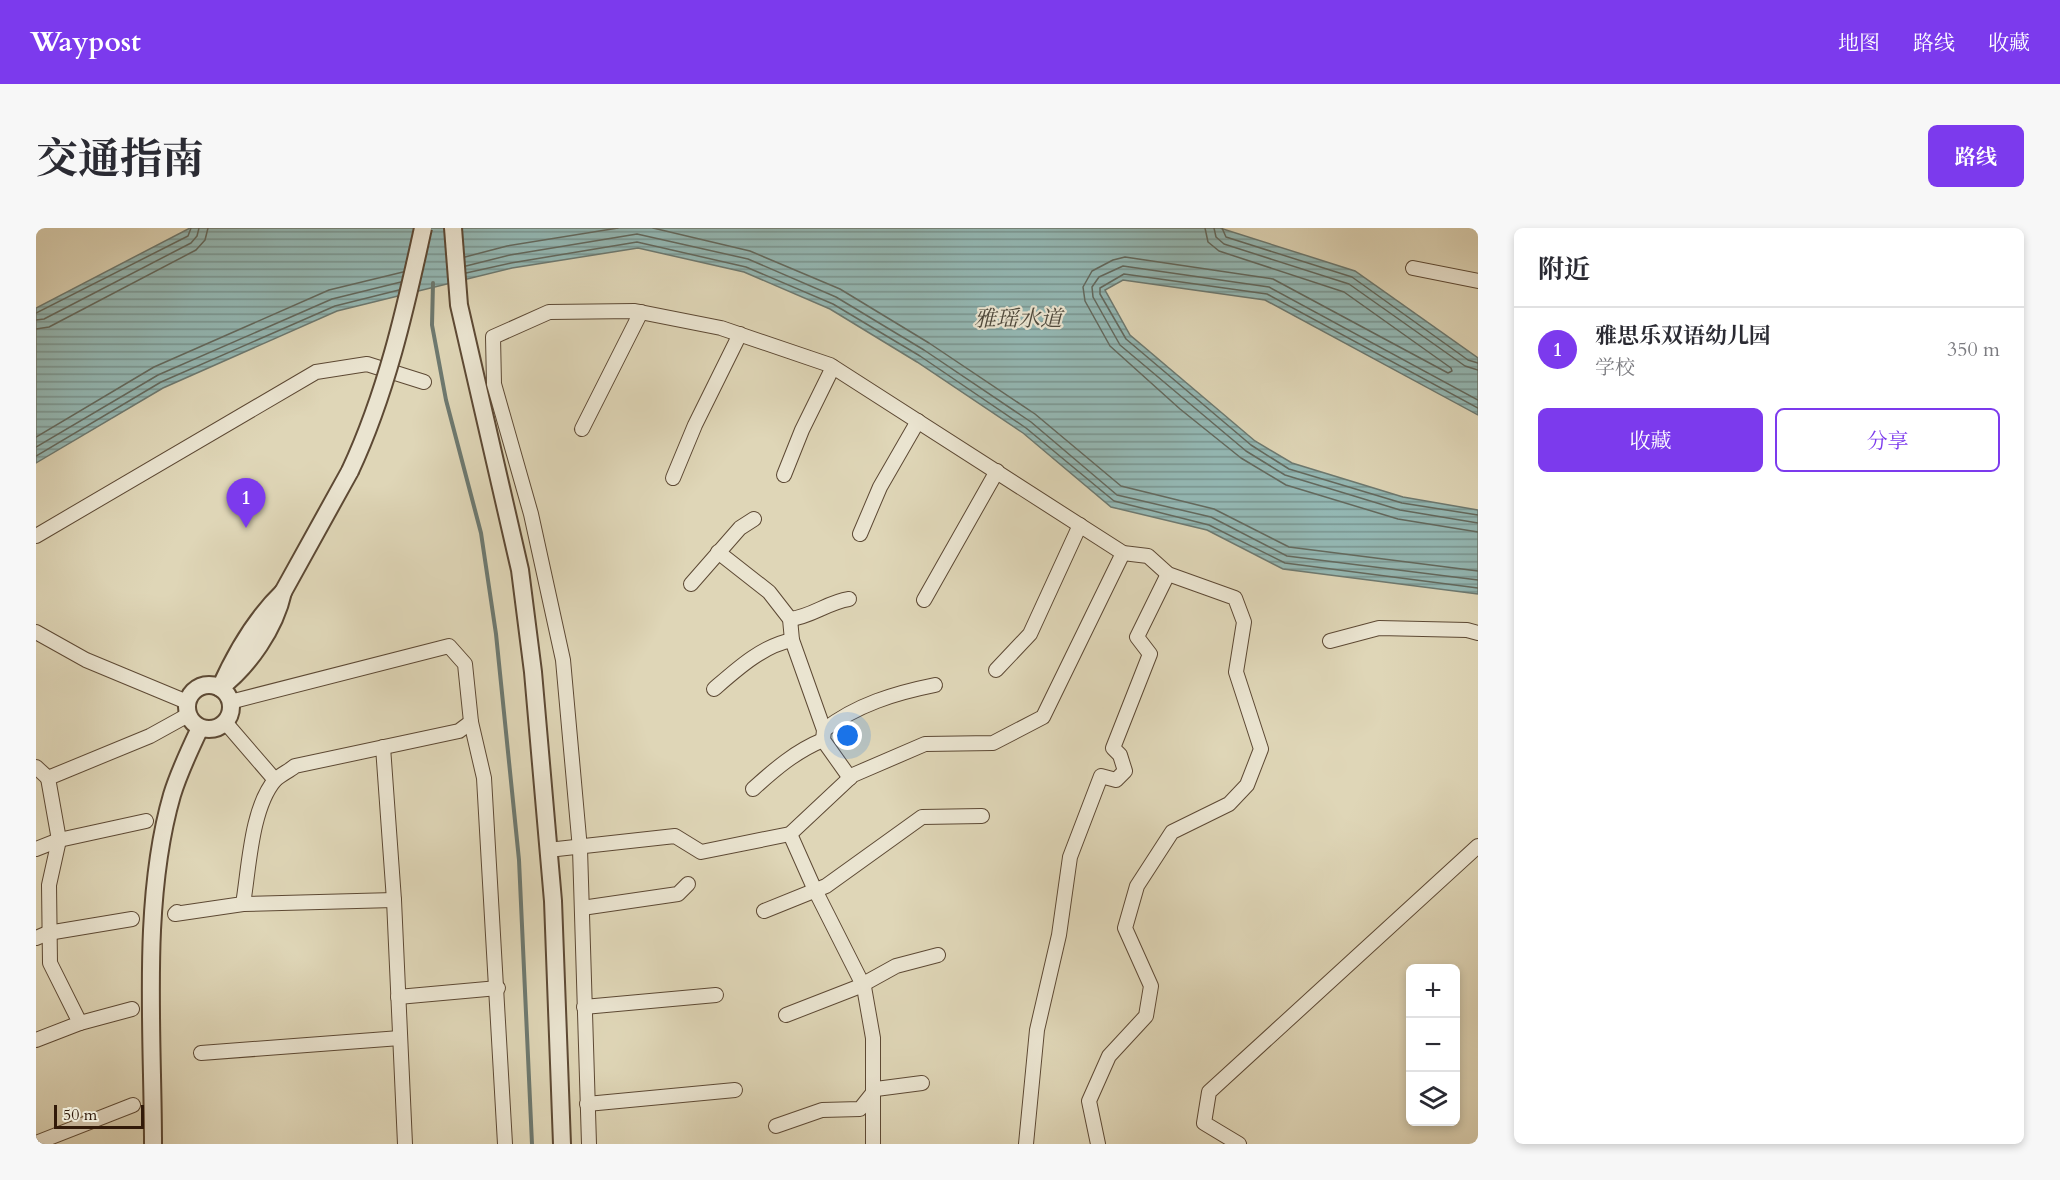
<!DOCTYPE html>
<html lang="zh">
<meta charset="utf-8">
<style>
:root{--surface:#fff;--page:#f7f7f7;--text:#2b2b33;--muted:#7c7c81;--line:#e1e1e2;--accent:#7c3aed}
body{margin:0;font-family:Cardo,"Noto Serif SC",serif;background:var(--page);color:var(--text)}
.controls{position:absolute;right:18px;bottom:18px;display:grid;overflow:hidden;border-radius:9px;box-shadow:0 3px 9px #0003}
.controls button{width:54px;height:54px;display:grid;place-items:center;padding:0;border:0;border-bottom:2px solid var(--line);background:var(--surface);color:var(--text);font:30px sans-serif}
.scale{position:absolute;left:18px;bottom:15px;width:90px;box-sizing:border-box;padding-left:6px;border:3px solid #321a09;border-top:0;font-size:16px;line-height:21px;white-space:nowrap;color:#321a09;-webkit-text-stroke:4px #eae4d0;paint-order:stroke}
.you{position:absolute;left:812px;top:508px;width:21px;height:21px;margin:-15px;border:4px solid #fff;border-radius:50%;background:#1a73e8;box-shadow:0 0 0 9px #1a73e833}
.badge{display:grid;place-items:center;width:39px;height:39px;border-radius:50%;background:var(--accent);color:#fff;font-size:20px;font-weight:700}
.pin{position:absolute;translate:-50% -50px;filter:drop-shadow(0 2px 3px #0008)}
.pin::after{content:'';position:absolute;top:32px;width:21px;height:18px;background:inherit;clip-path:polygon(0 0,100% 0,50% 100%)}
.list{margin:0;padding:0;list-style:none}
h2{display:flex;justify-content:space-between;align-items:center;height:78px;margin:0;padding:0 24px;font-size:26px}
h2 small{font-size:20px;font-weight:400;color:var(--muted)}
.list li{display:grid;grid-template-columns:39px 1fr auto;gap:18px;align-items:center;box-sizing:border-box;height:84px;padding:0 24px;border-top:2px solid var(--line)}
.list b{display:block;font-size:22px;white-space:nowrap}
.list p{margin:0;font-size:20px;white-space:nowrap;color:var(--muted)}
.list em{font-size:20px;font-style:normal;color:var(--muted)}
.actions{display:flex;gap:12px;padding:18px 24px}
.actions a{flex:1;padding:14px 0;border:2px solid var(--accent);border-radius:9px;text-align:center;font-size:21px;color:var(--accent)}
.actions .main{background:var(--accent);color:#fff}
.icon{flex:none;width:33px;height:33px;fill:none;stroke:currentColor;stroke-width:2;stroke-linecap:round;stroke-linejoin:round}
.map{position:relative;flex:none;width:1442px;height:916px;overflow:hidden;border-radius:9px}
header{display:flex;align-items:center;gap:36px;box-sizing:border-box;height:84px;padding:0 30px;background:var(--accent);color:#fff}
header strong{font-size:28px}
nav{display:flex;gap:33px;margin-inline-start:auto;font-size:21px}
.intro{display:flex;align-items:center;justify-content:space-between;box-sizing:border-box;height:144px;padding:0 36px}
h1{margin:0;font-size:42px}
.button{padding:15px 27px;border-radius:9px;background:var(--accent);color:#fff;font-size:21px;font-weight:700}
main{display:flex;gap:36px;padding:0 36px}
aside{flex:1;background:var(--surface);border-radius:9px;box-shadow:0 3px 9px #0003}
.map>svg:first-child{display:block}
.water{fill:url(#water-rules);stroke:#6d7970;stroke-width:1.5}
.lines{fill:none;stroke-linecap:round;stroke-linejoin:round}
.shore{stroke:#63695e;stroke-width:1.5}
.stream{stroke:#6d7970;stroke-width:4}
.minor-casing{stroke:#5d4934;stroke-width:16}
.tertiary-casing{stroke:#5d4934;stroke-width:20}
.minor{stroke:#eae4d0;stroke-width:14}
.tertiary{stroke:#eae4d0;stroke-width:16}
.tertiary-bridge-casing{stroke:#5d4934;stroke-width:20;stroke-linecap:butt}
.tertiary-bridge{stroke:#eae4d0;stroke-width:16}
.labels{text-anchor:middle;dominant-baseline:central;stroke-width:4.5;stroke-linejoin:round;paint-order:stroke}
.water-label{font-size:22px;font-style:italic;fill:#4f493c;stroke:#eae4d0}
</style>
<header>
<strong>Waypost</strong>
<nav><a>地图</a><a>路线</a><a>收藏</a></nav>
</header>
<div class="intro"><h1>交通指南</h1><a class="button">路线</a></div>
<main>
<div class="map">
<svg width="1442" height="916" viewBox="0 0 1442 916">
<defs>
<pattern id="water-rules" width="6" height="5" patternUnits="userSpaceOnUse" patternTransform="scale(1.5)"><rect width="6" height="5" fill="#94b8b4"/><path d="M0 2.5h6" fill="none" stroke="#799591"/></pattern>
</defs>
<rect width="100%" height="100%" fill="#dfd6b7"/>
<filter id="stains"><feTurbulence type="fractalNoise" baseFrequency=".00333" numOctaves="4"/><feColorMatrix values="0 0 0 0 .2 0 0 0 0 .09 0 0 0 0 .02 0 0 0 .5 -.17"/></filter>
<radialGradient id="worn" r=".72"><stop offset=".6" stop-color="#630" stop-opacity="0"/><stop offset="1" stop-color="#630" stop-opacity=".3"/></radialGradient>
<path class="water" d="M154,0H1184L1319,43L1442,130V187L1229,72L1087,52L1069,62L1094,107L1219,213L1256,235L1367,269L1442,282V366L1247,341L1171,302L1075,279L987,205L881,134L794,81L708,44L602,20L476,40L301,83L127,160L0,235V80Z"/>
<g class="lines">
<g class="shore">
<path d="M617,0L714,23L804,61L893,115L999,186L1085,258L1178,281L1253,319L1442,343"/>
<path d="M1169,0L1172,14L1183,23L1308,64L1415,140L1416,143L1412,145L1237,51L1089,29L1077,32L1056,43L1047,59L1049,73L1074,118L1144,181L1205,230L1250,257L1362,291L1442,304"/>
<path d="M1178,0L1180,9L1188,16L1313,56L1429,138L1442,142"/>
<path d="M1186,0L1190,9L1316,49L1432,132L1442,135"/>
<path d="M429,29L471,18L582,0"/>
<path d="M430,38L474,27L601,6L712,31L800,69L888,122L995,194L1081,267L1175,289L1251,328L1442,352"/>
<path d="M430,45L475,35L601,14L710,39L797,76L884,128L990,200L1078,273L1173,297L1249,335L1442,360"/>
<path d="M0,85L152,8L155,0"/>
<path d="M0,92L8,91L155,15L161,8L163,0"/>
<path d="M0,101L13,99L160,22L169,12L172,0"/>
<path d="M1442,172L1233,59L1087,38L1063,49L1056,59L1057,69L1084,117L1210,223L1249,247L1364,282L1442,295"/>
<path d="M1442,180L1231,66L1088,46L1064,60V66L1090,111L1215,217L1253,241L1366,275L1442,287"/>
<path d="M0,209L118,139L293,62L367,44"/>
<path d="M0,219L122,147L296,71L365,54"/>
<path d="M0,228L125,154L299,78L363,62"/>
</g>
<path class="stream" d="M397,55L396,97L410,172L445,305L460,406L483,632L496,916"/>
<defs>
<g id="minor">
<path d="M1377,40L1442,53"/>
<path d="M546,201L605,84"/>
<path d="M748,247L766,202L797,139"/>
<path d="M637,250L659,197L704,106"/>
<path d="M824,306L844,259L882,193"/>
<path d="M0,308L280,144L331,136L388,154"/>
<path d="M682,324L733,364L754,391L756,412L788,502L787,512L814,550"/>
<path d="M655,356L704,300L718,291"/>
<path d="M888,372L961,243"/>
<path d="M754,391C775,389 792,374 813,371"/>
<path d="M0,404L50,432L151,474"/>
<path d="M1294,413L1343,400L1431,402L1442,405"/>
<path d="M960,442L994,406L1044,297"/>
<path d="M678,461C701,441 726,418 756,412"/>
<path d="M189,494L239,552"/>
<path d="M435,494L448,550L469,916"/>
<path d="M788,502C820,477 859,465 899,457"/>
<path d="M347,519L358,672L369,916"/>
<path d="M0,539L12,550"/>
<path d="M717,561C739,541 760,523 787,512"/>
<path d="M754,606L778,660L828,759L837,810V916"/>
<path d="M0,621L23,612L110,593"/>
<path d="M512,622L639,608L665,624L754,606L817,547L889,516L957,515L1007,489L1087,325"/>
<path d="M207,676L358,672"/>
<path d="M546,680L642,666L652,656"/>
<path d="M728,683L790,658L886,589L946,588"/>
<path d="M141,684L139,686L207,676C213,641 215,580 239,552C244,547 253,543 259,538L423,503L435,494L429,436L413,418L194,474"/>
<path d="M0,710L12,705L96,691"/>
<path d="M362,769L462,760"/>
<path d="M548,779L680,767"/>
<path d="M750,787L822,759L860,738L902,727"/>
<path d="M44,795L96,781"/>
<path d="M0,812L44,795L14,735L13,657L23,612L12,550L114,508L152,487"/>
<path d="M165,825L364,810"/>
<path d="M551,876L699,862"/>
<path d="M740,898L786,882L824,881L840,861L886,855"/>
<path d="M0,915L97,877"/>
<path d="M553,916L544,621L527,432L495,286L458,156L457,109L513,84L599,83L685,100L794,137L1087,325L1112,328L1132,346L1199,370L1208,394L1200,444L1225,521L1211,557L1193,576L1136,604L1101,658L1089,700L1115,758L1110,788L1073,828L1053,873L1062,916"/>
<path d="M990,916L1001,802L1023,707L1034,629L1065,548L1080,552L1089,543L1084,527L1077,520L1114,426L1101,409L1132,346"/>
<path d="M1203,916L1168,895L1173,864L1442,618"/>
</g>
<g id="tertiary">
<path d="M417,0L423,77L484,342L497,444L517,673L526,916"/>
<path d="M247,364C239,400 213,438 184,460C199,426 220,390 247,364Z"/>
<path d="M247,364L314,243"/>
<circle cx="173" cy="479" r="22"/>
<path d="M117,916C117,805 105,674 136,567C143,544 154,521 164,500"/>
</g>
</defs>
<use href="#minor" class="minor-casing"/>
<use href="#tertiary" class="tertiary-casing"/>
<use href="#minor" class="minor"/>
<use href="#tertiary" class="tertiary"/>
<defs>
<path id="tertiary-bridge" d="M314,243C350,166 369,83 387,0"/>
</defs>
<use href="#tertiary-bridge" class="tertiary-bridge-casing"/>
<use href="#tertiary-bridge" class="tertiary-bridge"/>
</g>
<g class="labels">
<g class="water-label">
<text x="982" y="91">雅瑶水道</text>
</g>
</g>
<rect width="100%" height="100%" filter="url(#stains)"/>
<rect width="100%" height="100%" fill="url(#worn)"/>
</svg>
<div class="controls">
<button>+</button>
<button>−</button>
<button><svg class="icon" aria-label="layers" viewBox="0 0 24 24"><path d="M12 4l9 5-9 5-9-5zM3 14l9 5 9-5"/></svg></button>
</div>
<div class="scale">50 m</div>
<div class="you"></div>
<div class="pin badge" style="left:210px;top:300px">1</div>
</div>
<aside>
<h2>附近<small></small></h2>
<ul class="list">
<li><span class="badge">1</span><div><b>雅思乐双语幼儿园</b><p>学校</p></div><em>350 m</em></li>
</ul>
<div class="actions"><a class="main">收藏</a><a>分享</a></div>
</aside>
</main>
